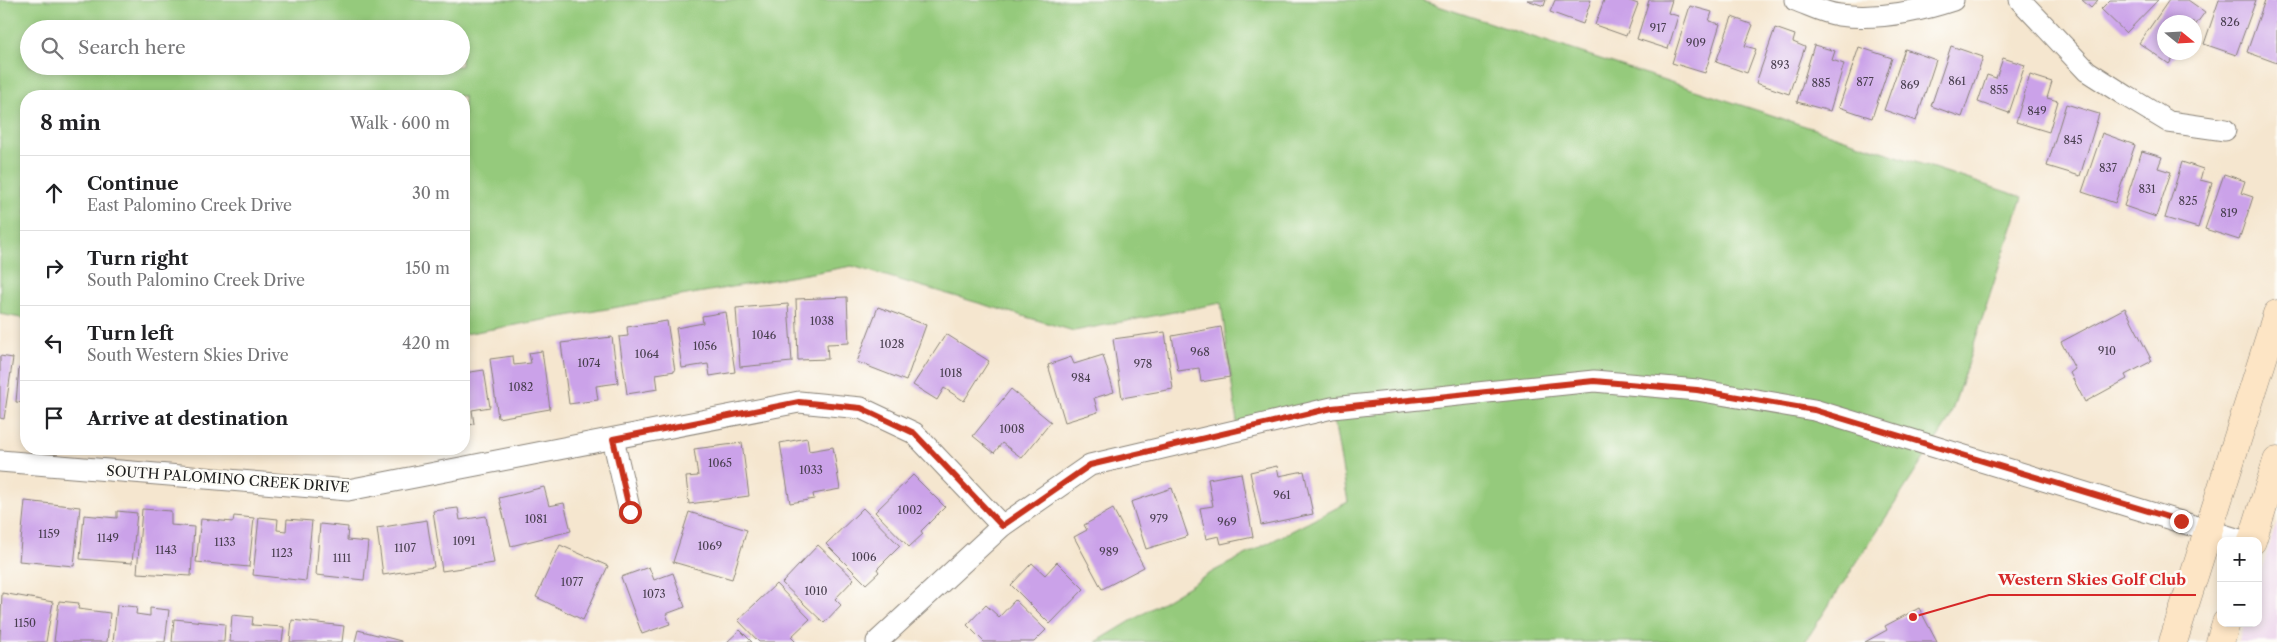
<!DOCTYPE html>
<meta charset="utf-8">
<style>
:root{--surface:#fff;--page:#f6f6f6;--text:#202124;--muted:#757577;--line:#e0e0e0}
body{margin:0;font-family:"Libre Caslon Text",serif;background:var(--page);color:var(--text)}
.controls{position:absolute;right:15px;bottom:15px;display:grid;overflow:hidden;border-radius:10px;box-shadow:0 2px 8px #0003}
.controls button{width:45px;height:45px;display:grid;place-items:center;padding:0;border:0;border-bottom:1px solid var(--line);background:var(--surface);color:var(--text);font:25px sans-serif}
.compass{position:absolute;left:2157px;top:15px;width:45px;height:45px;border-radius:50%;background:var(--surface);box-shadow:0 2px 8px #0003;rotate:108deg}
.stop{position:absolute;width:15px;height:15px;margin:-11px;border:4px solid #c8321e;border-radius:50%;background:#fff}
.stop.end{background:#c8321e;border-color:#fff;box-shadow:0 1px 5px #0008}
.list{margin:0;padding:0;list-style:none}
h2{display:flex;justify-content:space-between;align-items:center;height:65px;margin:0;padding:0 20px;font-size:21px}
h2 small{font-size:16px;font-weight:400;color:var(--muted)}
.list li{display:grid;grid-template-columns:32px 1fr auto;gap:15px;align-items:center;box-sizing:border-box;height:75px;padding:0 20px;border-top:1px solid var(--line)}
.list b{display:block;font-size:19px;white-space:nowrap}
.list p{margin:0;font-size:16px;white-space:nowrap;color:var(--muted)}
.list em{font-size:16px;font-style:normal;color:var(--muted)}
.icon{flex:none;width:28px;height:28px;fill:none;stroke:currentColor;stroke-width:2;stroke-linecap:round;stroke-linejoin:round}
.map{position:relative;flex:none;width:2277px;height:642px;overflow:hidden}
.search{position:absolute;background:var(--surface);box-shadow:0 2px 8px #0003;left:20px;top:20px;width:450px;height:55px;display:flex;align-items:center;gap:12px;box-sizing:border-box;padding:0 18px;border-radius:28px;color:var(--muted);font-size:19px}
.panel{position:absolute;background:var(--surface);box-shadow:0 2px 8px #0003;left:20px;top:90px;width:450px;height:365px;border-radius:20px}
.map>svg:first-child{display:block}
.built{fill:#ebd1eb}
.green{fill:#95ca7c;stroke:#58734c;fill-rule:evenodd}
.building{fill:#cba2e9}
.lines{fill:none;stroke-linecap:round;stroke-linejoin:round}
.street-casing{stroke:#888176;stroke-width:23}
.secondary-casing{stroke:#888176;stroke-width:29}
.street{stroke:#fff;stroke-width:21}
.secondary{stroke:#fde5c5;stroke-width:28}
.route{stroke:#c8321e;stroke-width:6}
.labels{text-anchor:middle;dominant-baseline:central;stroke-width:5;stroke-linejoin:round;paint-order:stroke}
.number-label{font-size:11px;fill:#483e4f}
.street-label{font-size:14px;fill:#1c1c1c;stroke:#fdfcf7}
.leader{fill:none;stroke:#d62828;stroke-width:2}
.callout-dot{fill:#d62828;stroke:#fdfcf7;stroke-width:2}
.callout-label{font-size:15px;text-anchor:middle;font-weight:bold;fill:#d62828;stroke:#fdfcf7;stroke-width:5;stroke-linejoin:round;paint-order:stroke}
</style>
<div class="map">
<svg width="2277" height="642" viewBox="0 0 2277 642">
<rect width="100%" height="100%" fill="#fdfcf7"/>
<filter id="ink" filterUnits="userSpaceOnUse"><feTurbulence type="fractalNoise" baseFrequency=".02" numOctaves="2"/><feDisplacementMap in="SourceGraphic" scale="10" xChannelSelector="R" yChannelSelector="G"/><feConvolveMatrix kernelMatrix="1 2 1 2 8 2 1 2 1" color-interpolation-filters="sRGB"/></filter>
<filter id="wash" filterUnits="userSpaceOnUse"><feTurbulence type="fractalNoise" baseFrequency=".0096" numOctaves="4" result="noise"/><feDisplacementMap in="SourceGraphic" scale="20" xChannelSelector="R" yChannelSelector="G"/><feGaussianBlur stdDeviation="1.12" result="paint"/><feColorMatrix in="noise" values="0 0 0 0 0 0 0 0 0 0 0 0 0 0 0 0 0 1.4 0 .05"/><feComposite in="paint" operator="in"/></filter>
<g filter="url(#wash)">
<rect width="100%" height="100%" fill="#f5e6cf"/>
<path class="built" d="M2277,522V642H2238L2244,623H2258V580Z"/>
<path class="green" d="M0,0H1420L2022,197L1949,420L1805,642H1096L1214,571L1348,502L1332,408L1238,430L1221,303L1074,331L852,266L464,334V96H26V319L0,314ZM29,29H461V66H29Z"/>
<g id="blocks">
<g class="building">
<path d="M1527,0H1546L1544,6Z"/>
<path d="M1555,0H1591L1583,24L1550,12Z"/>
<path d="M1604,0H1627L1638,4L1626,36L1595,25Z"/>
<path d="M1649,0H1672L1668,13L1678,16L1668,49L1637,39Z"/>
<path d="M2082,0H2098L2091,8Z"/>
<path d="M2110,0H2158L2126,33L2101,9Z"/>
<path d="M2169,0H2188L2205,12L2194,27V22H2164V52H2177L2169,64L2139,43Z"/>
<path d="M2219,0H2256L2236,55L2204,44Z"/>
<path d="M2265,0H2277V63L2247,52Z"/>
<path d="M1690,6L1712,12L1709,21L1720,24L1705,73L1672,63Z"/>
<path d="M1732,17L1753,25L1745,46L1756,49L1747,73L1716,62Z"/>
<path d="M1775,28L1795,35L1793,42L1805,47L1789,94L1756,83Z"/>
<path d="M1814,45L1835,51L1832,60L1844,64L1830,111L1797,102Z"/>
<path d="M1951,46L1983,57L1962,117L1931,106Z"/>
<path d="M1859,47L1892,58L1872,118L1839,107Z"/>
<path d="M1905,49L1936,60L1916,121L1884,110Z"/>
<path d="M2003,58L2025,65L2009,113L1978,102L1987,75L1996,78Z"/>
<path d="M2030,75L2052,82L2047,98L2058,101L2049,132L2016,122Z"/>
<path d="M2066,104L2099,114L2080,176L2047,166Z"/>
<path d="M2102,133L2135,145L2115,203L2082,192Z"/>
<path d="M2142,151L2162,157L2158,168L2171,172L2156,217L2124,206Z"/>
<path d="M2182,162L2203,169L2200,180L2212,183L2198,228L2165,218Z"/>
<path d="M2224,174L2245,181L2241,193L2253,197L2239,240L2205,229Z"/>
<path d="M847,297L849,343L827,344L828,359L798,360L796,299Z"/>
<path d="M788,304L792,362L740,367L736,308Z"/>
<path d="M878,307L926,325L906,381L857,362Z"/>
<path d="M2125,308L2152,361L2125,375L2127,379L2085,402L2070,373L2075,369L2061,342Z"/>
<path d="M726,312L735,372L710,376L708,364L682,368L676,328L703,323L702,316Z"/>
<path d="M667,321L675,371L656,374L658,389L627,394L619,337L628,336L627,327Z"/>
<path d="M1221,327L1230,377L1201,382L1199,368L1178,371L1172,336Z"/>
<path d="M1165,332L1173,389L1122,398L1113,339Z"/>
<path d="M946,334L989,361L964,401L944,388L937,400L913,385Z"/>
<path d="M612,337L618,383L596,386L598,400L569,404L561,343Z"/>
<path d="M542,351L550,409L498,418L490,359L513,356L514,365L531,363L529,353Z"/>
<path d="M1103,355L1114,392L1094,398L1098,412L1065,422L1048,365L1071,357L1074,364Z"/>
<path d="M0,356L13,358L4,419L0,418Z"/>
<path d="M19,368L26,369V403L16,402Z"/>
<path d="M484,370L490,407L472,410L474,424L464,426V373Z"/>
<path d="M1011,389L1051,422L1022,458L1002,443L994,453L973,436Z"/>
<path d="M807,438L809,451L833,447L840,489L813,494L814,499L790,503L780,443Z"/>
<path d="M742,443L749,496L689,504L686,477L698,476L694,449Z"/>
<path d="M1277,466L1279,476L1304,471L1313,514L1261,525L1250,472Z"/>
<path d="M1241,473L1253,537L1221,544L1219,536L1206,539L1200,508L1213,506L1208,479Z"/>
<path d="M913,475L945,507L921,531L923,534L909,547L875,512Z"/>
<path d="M544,487L549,506L564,503L571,531L511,546L499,498Z"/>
<path d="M1172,488L1188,536L1146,549L1131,502Z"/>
<path d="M25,501L80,507L74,566L19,561Z"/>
<path d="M458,508L460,520L486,516L494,563L442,571L433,511Z"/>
<path d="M863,508L900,546L877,569L879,572L866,584L826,544Z"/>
<path d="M142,509L171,511V525L194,527L191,576L137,573Z"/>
<path d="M1113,509L1144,567L1102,589L1074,537L1087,530L1084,525Z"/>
<path d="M117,511L137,513L132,563L80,559L84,515L117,518Z"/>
<path d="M689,512L747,530L732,579L673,562Z"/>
<path d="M234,516L254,518L249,567L196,562L201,519L233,522Z"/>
<path d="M259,517L278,519L277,530L286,531L287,519L312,521L306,581L253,575Z"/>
<path d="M427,520L434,567L383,575L377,528Z"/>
<path d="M320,524L348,527L347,540L368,542L364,580L316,575Z"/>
<path d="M560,545L608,566L583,620L536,597Z"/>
<path d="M818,545L854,579L835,599L841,605L824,623L782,583Z"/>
<path d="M1057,562L1084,589L1050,624L1011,585L1032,563L1045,575Z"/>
<path d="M649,567L654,580L673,573L685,607L666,614L670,624L642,634L621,577Z"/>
<path d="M776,584L810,619L791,637L796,642H759L738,620Z"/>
<path d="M2,593L53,602L46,642H0Z"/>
<path d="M1015,600L1046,630L1034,642H984L967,625L986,605L999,617Z"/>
<path d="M59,601L79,603L78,609L110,613L107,642H54Z"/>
<path d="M117,605L137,607L136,614L150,616V608L169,610L165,642H113Z"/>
<path d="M1919,608L1937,642H1865L1887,630L1885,626Z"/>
<path d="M232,615L253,617L252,625L284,627L282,642H230Z"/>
<path d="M174,619L225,624L224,642H172Z"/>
<path d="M292,620L344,626L342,642H290Z"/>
<path d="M358,630L401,641V642H355Z"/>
<path d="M740,630L752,642H727Z"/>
</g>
</g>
</g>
<g filter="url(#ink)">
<use href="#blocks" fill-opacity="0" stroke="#888176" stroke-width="1"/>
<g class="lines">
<defs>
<g id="street">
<path d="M1795,0C1809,5 1824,13 1839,15C1878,20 1917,12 1953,0"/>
<path d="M2020,0L2087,71L2126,96L2169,122L2225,130"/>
<path d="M613,439L630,512"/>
<path d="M0,461L348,490L799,402L861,408L914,433L1002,526"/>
<path d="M877,642L1002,526L1090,465L1332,408L1594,381L1697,390L1814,410L2243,541"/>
</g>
<g id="secondary">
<path d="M2252,541L2277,461"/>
<path d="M2173,642L2277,314"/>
<path d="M2220,642L2226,623"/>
</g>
</defs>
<use href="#street" class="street-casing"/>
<use href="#secondary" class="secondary-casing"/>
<use href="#street" class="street"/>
<use href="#secondary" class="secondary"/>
</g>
</g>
<g class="lines" filter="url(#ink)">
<path class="route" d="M630,512L613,439L799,402L861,408L914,433L1002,526L1090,465L1332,408L1594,381L1697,390L1814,410L2181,521"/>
</g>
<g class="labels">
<g class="number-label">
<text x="2230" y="22">826</text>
<text x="1658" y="28">917</text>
<text x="1696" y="43">909</text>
<text x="1780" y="65">893</text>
<text x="1957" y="81">861</text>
<text x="1865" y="82">877</text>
<text x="1821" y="83">885</text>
<text x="1910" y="85">869</text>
<text x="1999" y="90">855</text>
<text x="2037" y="111">849</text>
<text x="2073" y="140">845</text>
<text x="2108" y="168">837</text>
<text x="2147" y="189">831</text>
<text x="2188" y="201">825</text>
<text x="2229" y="213">819</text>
<text x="822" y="321">1038</text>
<text x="764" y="335">1046</text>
<text x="892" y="344">1028</text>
<text x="705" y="346">1056</text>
<text x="2107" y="351">910</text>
<text x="1200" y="352">968</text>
<text x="647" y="354">1064</text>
<text x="589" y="363">1074</text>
<text x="1143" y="364">978</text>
<text x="951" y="373">1018</text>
<text x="1081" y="378">984</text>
<text x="521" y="387">1082</text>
<text x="1012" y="429">1008</text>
<text x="720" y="463">1065</text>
<text x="811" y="470">1033</text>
<text x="1282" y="495">961</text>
<text x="910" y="510">1002</text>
<text x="536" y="519">1081</text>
<text x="1159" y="519">979</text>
<text x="1227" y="522">969</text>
<text x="49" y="534">1159</text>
<text x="108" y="538">1149</text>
<text x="464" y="541">1091</text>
<text x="225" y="542">1133</text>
<text x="710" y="546">1069</text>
<text x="405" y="548">1107</text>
<text x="166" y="550">1143</text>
<text x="1109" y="552">989</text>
<text x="282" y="553">1123</text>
<text x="864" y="557">1006</text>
<text x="342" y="558">1111</text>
<text x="572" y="582">1077</text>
<text x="816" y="591">1010</text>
<text x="654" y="594">1073</text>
<text x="25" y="623">1150</text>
</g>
<g class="street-label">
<text transform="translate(228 479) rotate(4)">SOUTH PALOMINO CREEK DRIVE</text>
</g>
</g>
<path class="leader" d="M1913 617L1989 595H2196"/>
<circle class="callout-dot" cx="1913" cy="617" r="5"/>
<g class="callout-label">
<text x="2092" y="585">Western Skies Golf Club</text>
</g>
</svg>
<div class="controls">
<button>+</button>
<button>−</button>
</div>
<svg class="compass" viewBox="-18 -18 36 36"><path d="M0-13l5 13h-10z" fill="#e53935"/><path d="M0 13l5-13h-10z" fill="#757577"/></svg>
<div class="stop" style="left:630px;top:512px"></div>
<div class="stop end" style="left:2181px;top:521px"></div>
<div class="search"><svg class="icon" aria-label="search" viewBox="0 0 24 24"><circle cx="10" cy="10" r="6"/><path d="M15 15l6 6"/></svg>Search here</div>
<section class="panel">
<h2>8 min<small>Walk · 600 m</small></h2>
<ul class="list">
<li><svg class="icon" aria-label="ahead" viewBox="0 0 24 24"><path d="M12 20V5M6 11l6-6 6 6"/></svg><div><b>Continue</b><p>East Palomino Creek Drive</p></div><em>30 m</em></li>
<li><svg class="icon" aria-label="right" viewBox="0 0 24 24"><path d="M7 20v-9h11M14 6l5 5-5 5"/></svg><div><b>Turn right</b><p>South Palomino Creek Drive</p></div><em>150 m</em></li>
<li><svg class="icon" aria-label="left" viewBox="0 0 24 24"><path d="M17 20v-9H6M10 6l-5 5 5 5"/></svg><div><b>Turn left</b><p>South Western Skies Drive</p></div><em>420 m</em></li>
<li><svg class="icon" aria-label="arrive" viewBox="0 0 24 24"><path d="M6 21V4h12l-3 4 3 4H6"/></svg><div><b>Arrive at destination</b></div></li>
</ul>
</section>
</div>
